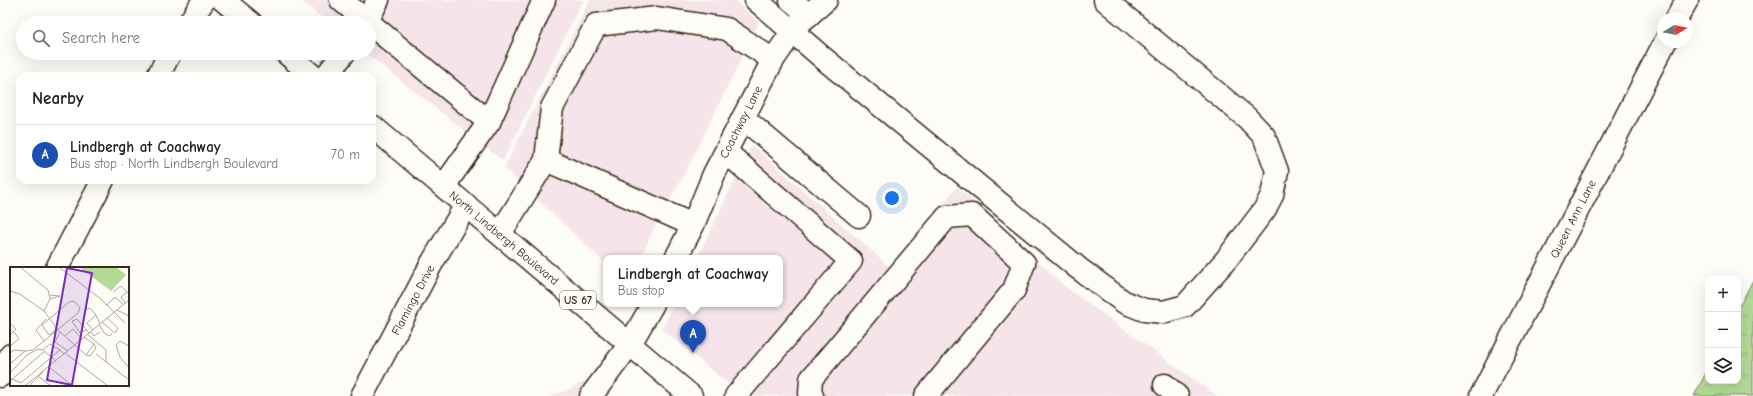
<!DOCTYPE html>
<meta charset="utf-8">
<style>
:root{--surface:#fff;--page:#f2f2f2;--text:#202124;--muted:#757577;--line:#e0e0e0;--accent:#7c3aed}
body{margin:0;font-family:"Comic Neue",sans-serif;background:var(--page);color:var(--text)}
.controls{position:absolute;right:12px;bottom:12px;display:grid;overflow:hidden;border-radius:8px;box-shadow:0 4px 16px #0002}
.controls button{width:36px;height:36px;display:grid;place-items:center;padding:0;border:0;border-bottom:1px solid var(--line);background:var(--surface);color:var(--text);font:20px sans-serif}
.compass{position:absolute;left:1657px;top:12px;width:36px;height:36px;border-radius:50%;background:var(--surface);box-shadow:0 4px 16px #0002;rotate:80deg}
.you{position:absolute;left:892px;top:198px;width:14px;height:14px;margin:-10px;border:3px solid #fff;border-radius:50%;background:#1a73e8;box-shadow:0 0 0 6px #1a73e833}
.badge{display:grid;place-items:center;width:26px;height:26px;border-radius:50%;background:var(--accent);color:#fff;font-size:13px;font-weight:700}
.pin{position:absolute;translate:-50% -33px;filter:drop-shadow(0 1px 2px #0008)}
.pin::after{content:'';position:absolute;top:21px;width:14px;height:12px;background:inherit;clip-path:polygon(0 0,100% 0,50% 100%)}
.popup{position:absolute;left:603px;top:255px;width:180px;height:52px;box-sizing:border-box;display:grid;place-content:center;border-radius:8px;background:var(--surface);filter:drop-shadow(0 1px 3px #0005);font-size:13px;white-space:nowrap;color:var(--muted)}
.popup b{font-size:15px;color:var(--text)}
.popup::after{content:'';position:absolute;left:50%;top:100%;margin-left:-8px;border:8px solid transparent;border-top-color:var(--surface)}
.list{margin:0;padding:0;list-style:none}
h2{display:flex;justify-content:space-between;align-items:center;height:52px;margin:0;padding:0 16px;font-size:17px}
h2 small{font-size:13px;font-weight:400;color:var(--muted)}
.list li{display:grid;grid-template-columns:26px 1fr auto;gap:12px;align-items:center;box-sizing:border-box;height:60px;padding:0 16px;border-top:1px solid var(--line)}
.list b{display:block;font-size:15px;white-space:nowrap}
.list p{margin:0;font-size:13px;white-space:nowrap;color:var(--muted)}
.list em{font-size:13px;font-style:normal;color:var(--muted)}
.icon{flex:none;width:22px;height:22px;fill:none;stroke:currentColor;stroke-width:2;stroke-linecap:round;stroke-linejoin:round}
.map{position:relative;flex:none;width:1753px;height:396px;overflow:hidden}
.search{position:absolute;background:var(--surface);box-shadow:0 4px 16px #0002;left:16px;top:16px;width:360px;height:44px;display:flex;align-items:center;gap:10px;box-sizing:border-box;padding:0 14px;border-radius:22px;color:var(--muted);font-size:15px}
.panel{position:absolute;background:var(--surface);box-shadow:0 4px 16px #0002;left:16px;top:72px;width:360px;height:112px;border-radius:12px}
.map>svg:first-child{display:block}
.built{fill:#f5e5ea}
.park{fill:url(#park-tufts);stroke:#78825a}
.lines{fill:none;stroke-linecap:round;stroke-linejoin:round}
.minor-casing{stroke:#3b2a1e;stroke-width:25}
.major-casing{stroke:#3b2a1e;stroke-width:25}
.minor{stroke:#fdfcf7;stroke-width:22}
.major{stroke:#fdfcf7;stroke-width:22}
.labels{text-anchor:middle;dominant-baseline:central;stroke-width:3.5;stroke-linejoin:round;paint-order:stroke}
.shield{fill:#fdfcf7;stroke:#75695f;stroke-width:1}
.shield-label{font-size:11px;font-weight:bold;fill:#3b2a1e}
.street-label{font-size:12px;fill:#3b2a1e;stroke:#fdfcf7}
.inset-road{fill:none;stroke:#afa8a0;stroke-width:1}
.view{fill:#7b2cbf;fill-opacity:0.15;stroke:#7b2cbf;stroke-width:2}
.inset-edge{fill:none;stroke:#3b2a1e;stroke-width:2}
</style>
<div class="map">
<svg width="1753" height="396" viewBox="0 0 1753 396">
<defs>
<pattern id="park-tufts" width="24" height="20" patternUnits="userSpaceOnUse"><rect width="24" height="20" fill="#b5da96"/><path d="M3 7l-1-3M5 7V3M7 7l1-3M15 17l-1-3M17 17v-4M19 17l1-3" fill="none" stroke="#9dbb81"/></pattern>
</defs>
<rect width="100%" height="100%" fill="#fdfcf7"/>
<filter id="ink" filterUnits="userSpaceOnUse"><feTurbulence type="fractalNoise" baseFrequency=".025" numOctaves="2"/><feDisplacementMap in="SourceGraphic" scale="8" xChannelSelector="R" yChannelSelector="G"/><feConvolveMatrix kernelMatrix="1 2 1 2 8 2 1 2 1" color-interpolation-filters="sRGB"/></filter>
<g filter="url(#ink)">
<g class="built">
<path d="M300,0H583L503,161L366,53H369V23H329Z"/>
<path d="M590,0H734L759,22L689,165L653,230L641,258H606V264L504,168Z"/>
<path d="M752,145L891,268L957,187L1068,289L1217,396H743L662,329L674,304H780V258H697Z"/>
<path d="M587,380L607,396H549L566,391Z"/>
</g>
<path class="park" d="M1753,280V396H1694L1708,369V381H1738V309Z"/>
<g class="lines">
<defs>
<g id="minor">
<path d="M341,0L369,23"/>
<path d="M756,0L823,58L1078,268L1124,302L1144,310L1163,312L1185,306L1226,260L1265,209L1272,195L1277,171L1264,136L1247,118L1105,0"/>
<path d="M791,0L809,15"/>
<path d="M1677,18L1687,0"/>
<path d="M189,23L204,0"/>
<path d="M366,23L378,0"/>
<path d="M369,23L489,122L444,186"/>
<path d="M158,76L170,53"/>
<path d="M326,76L344,53"/>
<path d="M743,118L859,216"/>
<path d="M489,122L544,0"/>
<path d="M726,152L851,261L736,396"/>
<path d="M546,160L693,225"/>
<path d="M500,234L546,160L552,108L596,25L657,18L727,29L773,60"/>
<path d="M676,258L693,225L714,174L773,60L797,25L826,0"/>
<path d="M57,268L103,180"/>
<path d="M0,376L11,355"/>
<path d="M1165,385L1177,396"/>
<path d="M362,396L433,261L466,205"/>
<path d="M591,396L630,344L653,304"/>
<path d="M812,396L810,394L811,379L947,217L972,215L1024,263L1014,290L926,396"/>
<path d="M1481,396L1665,42"/>
</g>
<g id="major">
<path d="M223,0L251,23"/>
<path d="M286,53L313,76"/>
<path d="M372,126L691,396"/>
</g>
</defs>
<use href="#minor" class="minor-casing"/>
<use href="#major" class="major-casing"/>
<use href="#minor" class="minor"/>
<use href="#major" class="major"/>
</g>
</g>
<g class="labels">
<rect class="shield" x="560" y="291" width="36" height="18" rx="3"/>
<g class="shield-label">
<text x="578" y="300">US 67</text>
</g>
<g class="street-label">
<text transform="translate(741 122) rotate(-63)">Coachway Lane</text>
<text transform="translate(1573 219) rotate(-63)">Queen Ann Lane</text>
<text transform="translate(504 238) rotate(40)">North Lindbergh Boulevard</text>
<text transform="translate(413 300) rotate(-62)">Flamingo Drive</text>
</g>
</g>
<g transform="translate(10 267)">
<rect width="119" height="119" fill="#fdfcf7"/>
<path d="M69,0H106L116,8L101,24Z" fill="#b5da96"/>
<path class="inset-road" d="M10,0L38,23L40,32L34,44M49,0L92,33L115,56M0,24L10,27L34,44L48,63L76,88L84,77L74,70M103,25L111,19L119,27M40,28L50,29L40,32M115,36L111,30L117,25M97,38L105,30L113,37M75,43L80,41L86,48M107,43L119,49M92,55L105,66L108,61L97,51M0,56L6,62L0,68M89,57L94,66L99,69L102,67M76,63L70,66L62,54L67,52L79,66M83,63L77,56L86,48L90,57M50,65L45,75L58,84M81,65L84,69L90,65M77,67L96,83V95M55,69L63,62L72,72M34,74L26,63L36,52M0,79L9,72L4,65M119,79L110,74L106,78L110,90L119,101M34,84L46,94M0,86L4,83L15,84M55,86L98,119M86,87L119,113M76,88L80,89L86,81L84,77M0,97L15,84L23,83L68,46L70,41L64,34L59,35L32,58L39,68L47,62M39,100L63,119M0,106L17,88L28,82L33,83L40,77L50,83M29,110L41,119M0,111L11,116L50,83L54,87M0,114L35,84M15,119L119,33M19,119L33,105"/>
<path class="view" d="M57,1L82,6L62,118L37,113Z"/>
<rect width="119" height="119" class="inset-edge"/>
</g>
</svg>
<div class="controls">
<button>+</button>
<button>−</button>
<button><svg class="icon" aria-label="layers" viewBox="0 0 24 24"><path d="M12 4l9 5-9 5-9-5zM3 14l9 5 9-5"/></svg></button>
</div>
<svg class="compass" viewBox="-18 -18 36 36"><path d="M0-13l5 13h-10z" fill="#e53935"/><path d="M0 13l5-13h-10z" fill="#757577"/></svg>
<div class="you"></div>
<div class="pin badge" style="left:693px;top:353px;background:#1a4fb4">A</div>
<div class="popup"><b>Lindbergh at Coachway</b>Bus stop</div>
<div class="search"><svg class="icon" aria-label="search" viewBox="0 0 24 24"><circle cx="10" cy="10" r="6"/><path d="M15 15l6 6"/></svg>Search here</div>
<section class="panel">
<h2>Nearby<small></small></h2>
<ul class="list">
<li><span class="badge" style="background:#1a4fb4">A</span><div><b>Lindbergh at Coachway</b><p>Bus stop · North Lindbergh Boulevard</p></div><em>70 m</em></li>
</ul>
</section>
</div>
